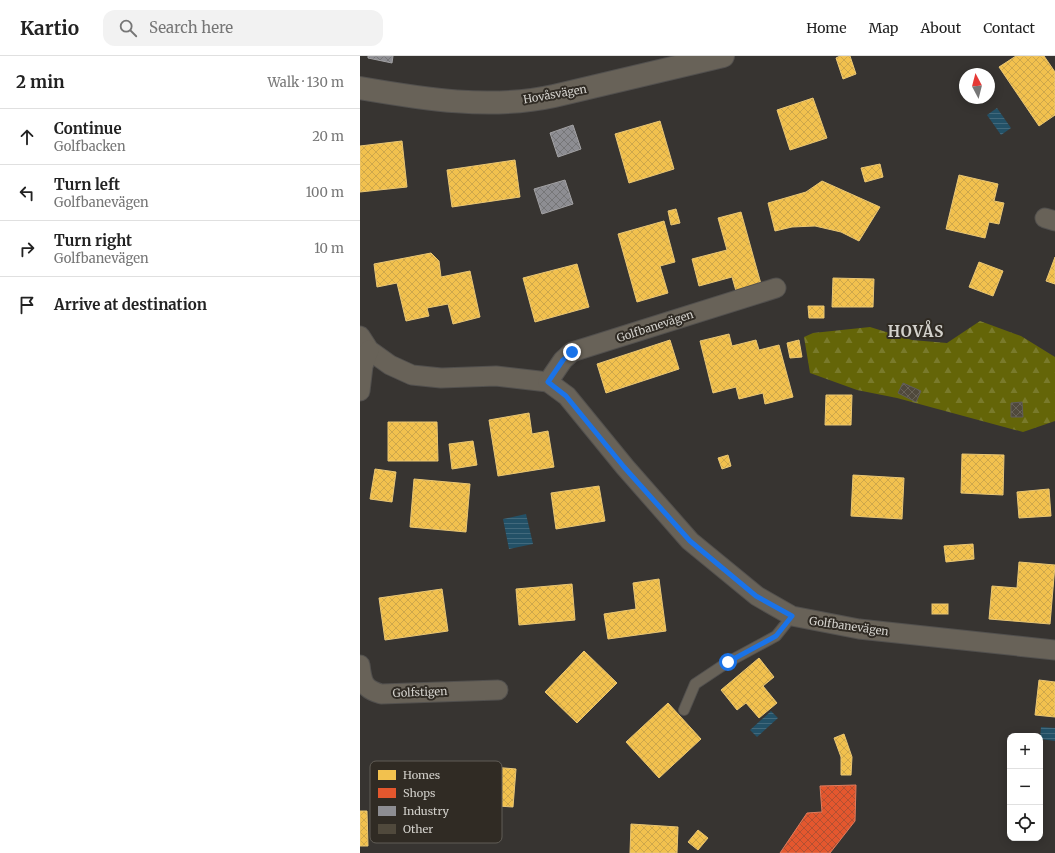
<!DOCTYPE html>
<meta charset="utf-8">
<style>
:root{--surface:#fff;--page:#f2f2f2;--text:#222;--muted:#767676;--line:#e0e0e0}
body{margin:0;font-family:Merriweather,serif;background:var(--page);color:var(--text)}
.controls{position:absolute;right:12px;bottom:12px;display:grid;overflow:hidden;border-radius:8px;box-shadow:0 2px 10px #0003}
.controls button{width:36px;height:36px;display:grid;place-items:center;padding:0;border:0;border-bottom:1px solid var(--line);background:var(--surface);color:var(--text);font:20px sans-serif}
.compass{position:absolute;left:599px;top:12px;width:36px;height:36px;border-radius:50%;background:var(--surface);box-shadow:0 2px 10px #0003;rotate:353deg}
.stop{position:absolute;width:12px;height:12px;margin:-9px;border:3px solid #1a73e8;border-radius:50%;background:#fff}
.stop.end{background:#1a73e8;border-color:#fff;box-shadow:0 1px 4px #0008}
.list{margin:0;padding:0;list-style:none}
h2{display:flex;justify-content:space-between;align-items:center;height:52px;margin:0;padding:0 16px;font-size:17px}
h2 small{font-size:13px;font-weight:400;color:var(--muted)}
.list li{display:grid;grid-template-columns:26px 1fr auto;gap:12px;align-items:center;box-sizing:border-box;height:56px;padding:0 16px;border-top:1px solid var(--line)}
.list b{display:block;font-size:15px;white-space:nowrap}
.list p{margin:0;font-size:13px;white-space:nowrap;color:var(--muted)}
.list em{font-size:13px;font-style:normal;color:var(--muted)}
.icon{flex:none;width:22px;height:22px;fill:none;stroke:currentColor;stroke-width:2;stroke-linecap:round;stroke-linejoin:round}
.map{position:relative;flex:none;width:695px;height:797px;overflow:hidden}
header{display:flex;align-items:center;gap:24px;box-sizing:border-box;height:56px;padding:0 20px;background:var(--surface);border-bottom:1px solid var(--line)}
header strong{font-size:19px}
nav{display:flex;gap:22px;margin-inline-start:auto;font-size:14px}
.search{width:280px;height:36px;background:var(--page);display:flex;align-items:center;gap:10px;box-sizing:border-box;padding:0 14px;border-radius:12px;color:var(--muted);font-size:15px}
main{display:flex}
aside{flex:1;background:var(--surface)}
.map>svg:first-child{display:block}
.forest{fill:url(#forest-firs)}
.water{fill:url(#water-rules)}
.homes{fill:url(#homes-cross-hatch);stroke:#e9c674}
.shops{fill:url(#shops-cross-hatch);stroke:#df7c5d}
.industry{fill:url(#industry-cross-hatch);stroke:#a2a1a3}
.building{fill:url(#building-cross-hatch);stroke:#605d5a}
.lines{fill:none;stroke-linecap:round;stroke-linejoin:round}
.service-casing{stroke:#52504e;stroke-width:12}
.minor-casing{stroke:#52504e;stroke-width:21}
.tertiary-casing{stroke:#52504e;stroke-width:24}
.service{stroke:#686258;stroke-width:10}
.minor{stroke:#686258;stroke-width:19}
.tertiary{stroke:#686258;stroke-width:22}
.route{stroke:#1a73e8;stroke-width:5}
.labels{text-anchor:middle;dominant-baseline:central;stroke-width:4;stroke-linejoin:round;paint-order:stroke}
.street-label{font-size:11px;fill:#d3d1cc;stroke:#302b24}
.district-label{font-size:15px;font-weight:bold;letter-spacing:1px;fill:#d3d1cc;stroke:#302b24}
.key{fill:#302b24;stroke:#615d56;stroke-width:1}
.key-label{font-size:11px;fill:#d3d1cc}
</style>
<header>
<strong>Kartio</strong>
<div class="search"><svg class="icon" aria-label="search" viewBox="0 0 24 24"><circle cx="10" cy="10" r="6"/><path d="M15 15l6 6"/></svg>Search here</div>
<nav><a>Home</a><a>Map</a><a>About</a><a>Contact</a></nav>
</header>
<main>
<aside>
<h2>2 min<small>Walk · 130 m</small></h2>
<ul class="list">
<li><svg class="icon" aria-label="ahead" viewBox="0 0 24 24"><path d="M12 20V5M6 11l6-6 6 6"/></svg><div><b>Continue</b><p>Golfbacken</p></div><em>20 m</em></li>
<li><svg class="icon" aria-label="left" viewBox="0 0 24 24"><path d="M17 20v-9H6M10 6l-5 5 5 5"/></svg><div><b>Turn left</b><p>Golfbanevägen</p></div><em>100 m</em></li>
<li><svg class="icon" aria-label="right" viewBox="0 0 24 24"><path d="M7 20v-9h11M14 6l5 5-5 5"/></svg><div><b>Turn right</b><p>Golfbanevägen</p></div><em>10 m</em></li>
<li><svg class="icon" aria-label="arrive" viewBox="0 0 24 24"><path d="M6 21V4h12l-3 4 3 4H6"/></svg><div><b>Arrive at destination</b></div></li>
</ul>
</aside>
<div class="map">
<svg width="695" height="797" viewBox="0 0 695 797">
<defs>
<pattern id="forest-firs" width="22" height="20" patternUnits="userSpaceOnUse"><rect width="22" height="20" fill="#646508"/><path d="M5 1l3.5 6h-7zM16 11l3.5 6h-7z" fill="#797a2b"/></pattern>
<pattern id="water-rules" width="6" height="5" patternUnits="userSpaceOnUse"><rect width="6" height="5" fill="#235167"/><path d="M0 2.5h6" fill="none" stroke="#42697c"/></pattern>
<pattern id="homes-cross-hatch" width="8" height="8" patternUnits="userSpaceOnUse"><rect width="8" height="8" fill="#f2c14e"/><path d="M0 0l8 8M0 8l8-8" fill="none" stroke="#cea74b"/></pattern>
<pattern id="shops-cross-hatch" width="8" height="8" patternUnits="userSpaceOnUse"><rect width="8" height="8" fill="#e4572e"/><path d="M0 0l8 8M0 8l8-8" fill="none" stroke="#b25032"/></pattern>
<pattern id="industry-cross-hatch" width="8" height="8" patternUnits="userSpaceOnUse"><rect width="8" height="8" fill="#8d8d92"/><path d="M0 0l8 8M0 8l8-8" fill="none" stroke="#767678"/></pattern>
<pattern id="building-cross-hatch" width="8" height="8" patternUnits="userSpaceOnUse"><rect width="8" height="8" fill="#50493c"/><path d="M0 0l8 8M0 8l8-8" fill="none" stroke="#686257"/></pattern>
</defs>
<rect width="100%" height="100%" fill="#373431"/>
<path class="forest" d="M620,265L661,280L695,301V365L663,376L537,342L497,334L450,317L444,281L453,277L510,271L552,284L587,287Z"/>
<g class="water">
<path d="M637,52L651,72L641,79L627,59Z"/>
<path d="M166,458L173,488L149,493L143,463Z"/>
<path d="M411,655L418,662L397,681L390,674Z"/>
<path d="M681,671L695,672V685L680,683Z"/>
</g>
<g class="homes">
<path d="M480,0H490L496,18L483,23L476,2Z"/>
<path d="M656,0H684L695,16V59L679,70L639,11Z"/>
<path d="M453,42L467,82L430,94L417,54Z"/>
<path d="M300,65L314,113L269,127L255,78Z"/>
<path d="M42,85L47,131L0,136V90Z"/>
<path d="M155,104L160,141L92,151L87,114Z"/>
<path d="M520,108L523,121L505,126L501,112Z"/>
<path d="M599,119L638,128L634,145L644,147L639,168L629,166L625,182L586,173Z"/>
<path d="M462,125L520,151L499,185L481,176L455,170L432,171L415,175L408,147L446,136Z"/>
<path d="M316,153L320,167L311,169L308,155Z"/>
<path d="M381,156L401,228L376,235L372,221L339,230L332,203L367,194L358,162Z"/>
<path d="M304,165L315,206L300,210L308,237L277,246L258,178Z"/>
<path d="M71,197L79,205L81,221L110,215L120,261L93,268L88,248L67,252L69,260L46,265L37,227L17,231L14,208Z"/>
<path d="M695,201V228L686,225Z"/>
<path d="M619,206L643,215L633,240L609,231Z"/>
<path d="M217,208L229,251L175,266L163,222Z"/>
<path d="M473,222L514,223L513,251H472Z"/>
<path d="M448,250H464V262H449Z"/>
<path d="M369,278L372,290L396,284L399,294L419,289L433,341L405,348L403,337L379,343L376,331L353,337L340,285Z"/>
<path d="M310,284L319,313L246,337L237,308Z"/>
<path d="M439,284L442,301L430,302L427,287Z"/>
<path d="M466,339H492L491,369H465Z"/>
<path d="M169,357L172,378L188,375L194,411L138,420L129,364Z"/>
<path d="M28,366H77L78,405H28Z"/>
<path d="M113,385L117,409L92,413L89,388Z"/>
<path d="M602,398L644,399L643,439L601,437Z"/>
<path d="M368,399L371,410L362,413L358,402Z"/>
<path d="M15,413L36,416L32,446L10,443Z"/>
<path d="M493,419L544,422L542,463L491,460Z"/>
<path d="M54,423L110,428L106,476L50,471Z"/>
<path d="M239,430L245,465L196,473L191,437Z"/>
<path d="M689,433L691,460L659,462L657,436Z"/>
<path d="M613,488L614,503L586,506L584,490Z"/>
<path d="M659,506L695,509L690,568L629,563L632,530L657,532Z"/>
<path d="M299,523L306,575L248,583L244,558L276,553L273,527Z"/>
<path d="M212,528L215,564L159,569L156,533Z"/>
<path d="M82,533L88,575L25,584L19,542Z"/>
<rect x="572" y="548" width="16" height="10"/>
<path d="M224,595L257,627L217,667L185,636Z"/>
<path d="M399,602L414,621L403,630L417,647L399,662L386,647L377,654L361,634Z"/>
<path d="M679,624L695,626V661L675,659Z"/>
<path d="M308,647L341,683L299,722L266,686Z"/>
<path d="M484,678L492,701L491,719H481V701L474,682Z"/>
<path d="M110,709L156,713L153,751L106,748Z"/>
<path d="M0,755H7L8,790H0Z"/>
<path d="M271,768L318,771L317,797H270Z"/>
<path d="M338,774L348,782L338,794L328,786Z"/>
</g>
<path class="shops" d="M496,729L495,765L470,797H420L447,757L462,756L460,730Z"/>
<g class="industry">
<path d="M8,0H33L32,7L8,2Z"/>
<path d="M213,69L221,93L198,101L190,77Z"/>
<path d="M205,124L213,148L182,158L174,133Z"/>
</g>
<g class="building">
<path d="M543,327L561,335L556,346L538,337Z"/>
<path d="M662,346L663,361H651V347Z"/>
</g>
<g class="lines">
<defs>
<path id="service" d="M324,654L335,628L368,606L416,580L432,560"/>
<g id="minor">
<path d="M685,162L695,165"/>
<path d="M0,280L9,294L30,309L52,319L81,322L136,320L188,326L207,340L265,411L330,485L397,540L432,560L499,573L695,594"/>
<path d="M188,326L203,304L212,296L416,232"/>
<path d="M0,335L3,310L9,294"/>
<path d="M0,609C2,627 4,633 21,638L138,634"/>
</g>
<path id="tertiary" d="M0,32C64,43 130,54 194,40L363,0"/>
</defs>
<use href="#service" class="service-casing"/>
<use href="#minor" class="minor-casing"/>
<use href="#tertiary" class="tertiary-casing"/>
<use href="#service" class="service"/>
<use href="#minor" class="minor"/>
<use href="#tertiary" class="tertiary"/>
</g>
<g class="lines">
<path class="route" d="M212,296L203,304L188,326L206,340L264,411L330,485L396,540L432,560L416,580L368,606"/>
</g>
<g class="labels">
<g class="street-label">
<text transform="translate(195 38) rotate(-10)">Hovåsvägen</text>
<text transform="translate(295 270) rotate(-18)">Golfbanevägen</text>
<text transform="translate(489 570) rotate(8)">Golfbanevägen</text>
<text transform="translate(60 636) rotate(-2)">Golfstigen</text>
</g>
<g class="district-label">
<text x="556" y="275">HOVÅS</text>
</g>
</g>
<rect x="10" y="705" width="132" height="82" rx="6" class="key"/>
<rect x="18" y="714" width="18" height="10" fill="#f2c14e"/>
<rect x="18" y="732" width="18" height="10" fill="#e4572e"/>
<rect x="18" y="750" width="18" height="10" fill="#8d8d92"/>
<rect x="18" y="768" width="18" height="10" fill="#50493c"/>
<g class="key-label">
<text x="43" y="723">Homes</text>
<text x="43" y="741">Shops</text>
<text x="43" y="759">Industry</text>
<text x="43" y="777">Other</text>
</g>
</svg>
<div class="controls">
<button>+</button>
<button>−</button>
<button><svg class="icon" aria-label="locate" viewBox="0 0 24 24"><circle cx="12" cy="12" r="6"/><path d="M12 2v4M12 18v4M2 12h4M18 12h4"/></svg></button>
</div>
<svg class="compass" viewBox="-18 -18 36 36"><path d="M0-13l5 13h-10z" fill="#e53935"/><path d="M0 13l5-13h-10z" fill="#767676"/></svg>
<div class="stop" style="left:368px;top:606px"></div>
<div class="stop end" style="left:212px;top:296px"></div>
</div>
</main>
